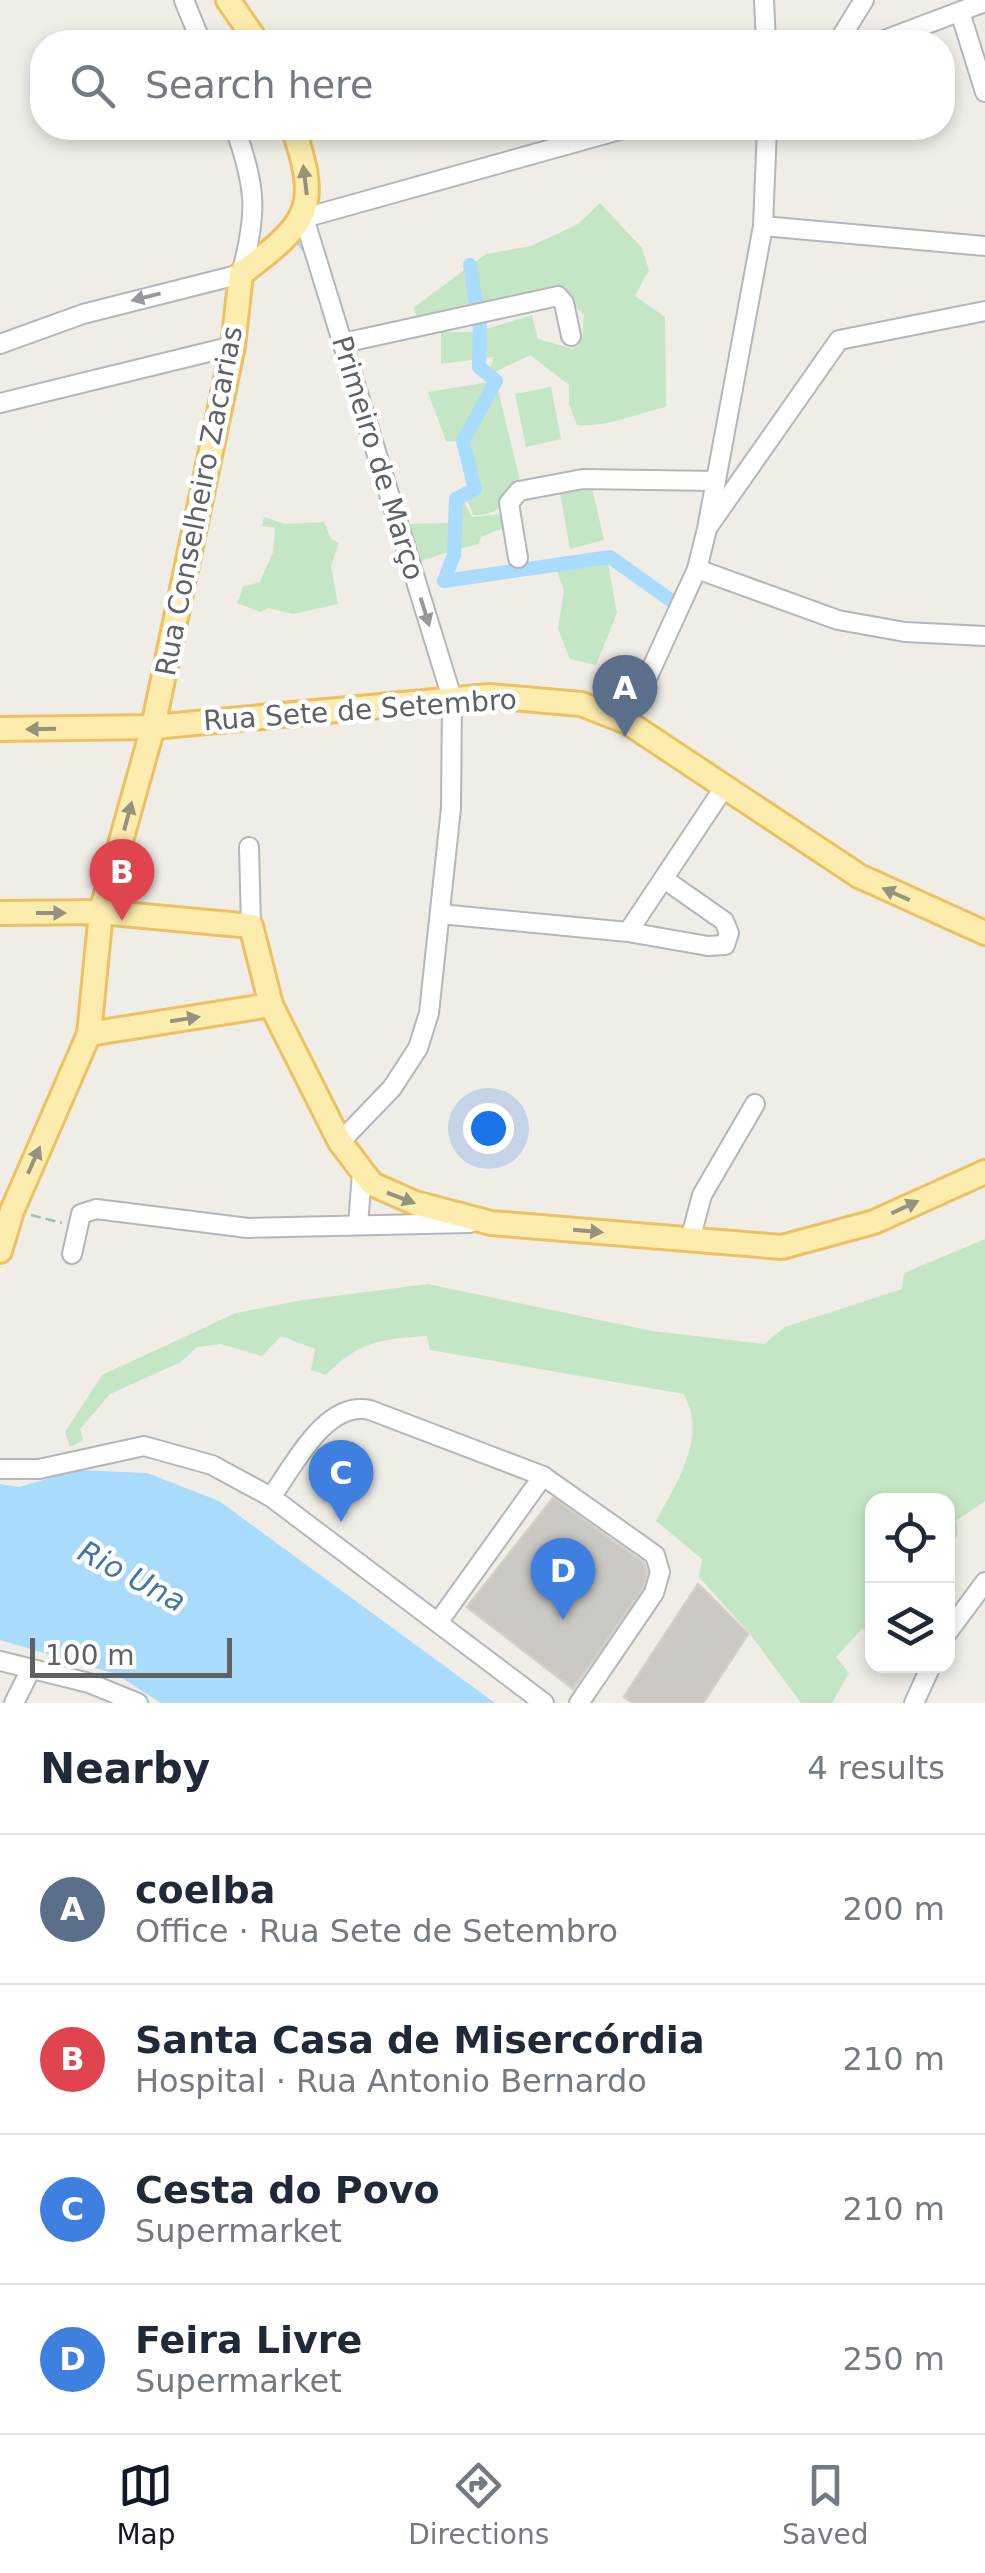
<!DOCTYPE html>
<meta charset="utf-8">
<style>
:root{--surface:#fff;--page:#f6f6f7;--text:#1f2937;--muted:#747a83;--line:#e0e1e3;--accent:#111827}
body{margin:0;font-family:"DejaVu Sans",sans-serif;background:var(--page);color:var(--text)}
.controls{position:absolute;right:30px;bottom:30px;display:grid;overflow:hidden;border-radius:20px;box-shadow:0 5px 15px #0003}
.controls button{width:90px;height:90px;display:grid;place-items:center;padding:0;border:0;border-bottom:2px solid var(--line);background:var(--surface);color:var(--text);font:50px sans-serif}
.scale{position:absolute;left:30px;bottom:25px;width:202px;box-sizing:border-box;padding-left:10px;border:5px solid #5e6266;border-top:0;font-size:28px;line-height:35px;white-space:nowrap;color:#5e6266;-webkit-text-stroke:8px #fff;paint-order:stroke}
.you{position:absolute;left:488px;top:1128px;width:35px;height:35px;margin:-25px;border:8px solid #fff;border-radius:50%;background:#1a73e8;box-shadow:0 0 0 15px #1a73e833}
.badge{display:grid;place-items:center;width:65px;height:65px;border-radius:50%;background:var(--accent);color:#fff;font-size:32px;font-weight:700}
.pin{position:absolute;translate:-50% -82px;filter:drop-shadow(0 2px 5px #0008)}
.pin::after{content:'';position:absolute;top:52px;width:35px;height:30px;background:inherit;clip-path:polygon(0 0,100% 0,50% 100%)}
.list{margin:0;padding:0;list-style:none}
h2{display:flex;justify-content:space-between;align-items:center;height:130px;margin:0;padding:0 40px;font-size:42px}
h2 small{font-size:32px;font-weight:400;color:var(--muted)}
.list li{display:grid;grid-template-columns:65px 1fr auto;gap:30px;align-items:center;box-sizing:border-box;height:150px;padding:0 40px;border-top:2px solid var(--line)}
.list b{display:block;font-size:38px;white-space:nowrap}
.list p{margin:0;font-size:32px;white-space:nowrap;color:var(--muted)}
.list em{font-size:32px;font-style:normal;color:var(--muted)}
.icon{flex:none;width:55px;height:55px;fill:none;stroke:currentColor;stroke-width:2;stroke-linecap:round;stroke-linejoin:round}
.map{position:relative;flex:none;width:985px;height:1703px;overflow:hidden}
.search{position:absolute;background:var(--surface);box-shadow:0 5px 15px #0003;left:30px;right:30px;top:30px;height:110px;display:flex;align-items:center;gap:25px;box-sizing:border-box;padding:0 35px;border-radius:40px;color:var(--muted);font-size:38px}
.sheet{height:730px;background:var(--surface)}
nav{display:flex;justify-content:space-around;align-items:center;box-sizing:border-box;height:140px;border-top:2px solid var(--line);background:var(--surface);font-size:28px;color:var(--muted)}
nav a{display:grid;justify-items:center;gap:5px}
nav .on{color:var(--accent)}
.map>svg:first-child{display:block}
.green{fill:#c5e6c4}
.water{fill:#a9dbfc}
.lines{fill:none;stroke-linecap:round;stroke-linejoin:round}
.stream{stroke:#a9dbfc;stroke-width:4}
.canal{stroke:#a9dbfc;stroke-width:14}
.building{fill:#cbc8c3;stroke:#d4cfc5;stroke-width:2.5}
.minor-casing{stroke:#b3b7ba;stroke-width:22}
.major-casing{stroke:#edc162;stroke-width:28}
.path{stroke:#9dc7a7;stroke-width:2.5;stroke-dasharray:10 5;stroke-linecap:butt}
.minor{stroke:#fff;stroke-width:18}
.major{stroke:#fcedae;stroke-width:22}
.oneway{fill:#95937f}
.oneway2{fill:#96999c}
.labels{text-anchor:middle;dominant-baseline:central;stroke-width:9;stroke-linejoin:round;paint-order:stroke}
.street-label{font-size:28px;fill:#5e6266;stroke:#fff}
.water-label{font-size:30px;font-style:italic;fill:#4276a6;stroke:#fff}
</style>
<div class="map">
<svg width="985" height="1703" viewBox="0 0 985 1703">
<rect width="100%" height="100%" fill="#efede6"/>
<g class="green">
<path d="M600,203L642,248L649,270L635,296L665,317L666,407C638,413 605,428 577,425L569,404V385L530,355L487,376L494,357L441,364V332H476L532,315L538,339L573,349L582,339L584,315L557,288L418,319L413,308L486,254L531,246L578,224Z"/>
<path d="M496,381L521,485L509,488C503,509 495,515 473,515L463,490L475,488L463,442L446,441L428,392Z"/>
<path d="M551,387L561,439L526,447L515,394Z"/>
<path d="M625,485L592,488L604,540L570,549L559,487Z"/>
<path d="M460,494L472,517L502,514L503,528L481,537L479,544L455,550Z"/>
<path d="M264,517L285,524L324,522L331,539L339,543L331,566L338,604L293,614L269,608L260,612L237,603L243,587L260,582L273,552L275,528L262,526Z"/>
<path d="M449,523L451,551L413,564L402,530L408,524Z"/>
<path d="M608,563L617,613L596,665L570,659L558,629L564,590L555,565Z"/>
<path d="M985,1239V1501L956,1521L958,1534L948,1549V1500H872V1630L862,1629L836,1657L849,1673L832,1703H801L750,1634L699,1577L702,1559L656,1521C678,1480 707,1438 684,1394L430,1350L427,1336C381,1339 359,1341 326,1375L311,1370L315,1349L281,1336L262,1356L221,1344L197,1347L181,1362L110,1394L80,1429L83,1440L70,1447L65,1432L102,1375L236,1313L303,1300L428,1284L652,1331L764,1344L785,1327L902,1289L904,1273Z"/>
</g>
<path class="water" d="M77,1470L147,1473L219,1501L495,1703H161L116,1674L0,1640V1484L19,1487Z"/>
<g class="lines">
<path class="stream" d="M298,242L307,254"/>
<g class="canal">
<path d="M470,265L476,303"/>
<path d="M444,581L454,555L456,499L475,489L463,441L496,381L479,367L480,317"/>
<path d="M444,581L610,557L676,604"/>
</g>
</g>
<g class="building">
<path d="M553,1498L644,1563L647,1572L643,1588L573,1689L467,1607Z"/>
<path d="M698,1584L748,1634L703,1703H633L624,1697Z"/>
</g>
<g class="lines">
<defs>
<g id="minor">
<path d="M184,0L201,42"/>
<path d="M764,0L766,42"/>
<path d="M960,12L985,92"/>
<path d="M232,42L253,34"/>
<path d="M838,42L864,0"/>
<path d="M879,42L985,2"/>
<path d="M763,226L985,246"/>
<path d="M343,343L558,296L564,303L571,336"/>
<path d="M0,344L83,314L241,274C258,212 256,188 235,128"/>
<path d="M0,403L233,346"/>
<path d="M710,524L839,340L985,311"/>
<path d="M518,558L509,503L519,491L583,479L716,481"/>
<path d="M697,569L838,620L905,632L985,636"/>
<path d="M627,722L697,569L707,529L763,226L767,128"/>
<path d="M249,847L251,926"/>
<path d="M664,879L724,921L729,933L725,945L708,946L628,932L725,786"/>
<path d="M440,914L628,932"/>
<path d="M340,1142L392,1088L418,1048L429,1013L451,808L452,698L304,218L627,128"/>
<path d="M358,1225L362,1173"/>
<path d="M690,1240L702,1195L755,1104"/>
<path d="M72,1254L81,1214L96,1209L248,1228L470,1223"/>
<path d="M0,1469H39L144,1446L212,1465L271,1497L544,1703"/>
<path d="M271,1497C294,1466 325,1400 370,1410L543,1476L655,1555L660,1572L654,1593L579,1703"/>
<path d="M439,1621L543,1476"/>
<path d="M948,1632L985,1582"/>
<path d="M0,1661L89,1683L138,1703"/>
<path d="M14,1703L31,1669"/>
<path d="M914,1703L931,1666"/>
</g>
<g id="major">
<path d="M228,0L257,42"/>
<path d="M0,729L153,727L489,696L581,704L627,722L859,876L985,933"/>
<path d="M0,913L101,912L251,926L271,1005"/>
<path d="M89,1034L271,1005L340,1142L372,1184L415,1203L491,1223L782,1247L874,1222L985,1172"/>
<path d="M0,1251L12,1211L89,1034L101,912L153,727L233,346L241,274C306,224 322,211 293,128"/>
</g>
</defs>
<use href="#minor" class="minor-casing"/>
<use href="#major" class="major-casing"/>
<path class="path" d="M31,1215L62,1223"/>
<use href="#minor" class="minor"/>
<use href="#major" class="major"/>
</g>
<defs><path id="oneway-solid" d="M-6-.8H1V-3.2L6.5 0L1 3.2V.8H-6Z" transform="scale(2.5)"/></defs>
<g class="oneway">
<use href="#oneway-solid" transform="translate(305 180) rotate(-97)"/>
<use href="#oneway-solid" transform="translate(41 729) rotate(179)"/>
<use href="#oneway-solid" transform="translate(128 816) rotate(-75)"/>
<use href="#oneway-solid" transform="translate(896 894) rotate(-156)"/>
<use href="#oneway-solid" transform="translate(51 913)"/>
<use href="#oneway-solid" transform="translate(185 1019) rotate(-9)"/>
<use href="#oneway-solid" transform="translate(34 1160) rotate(-66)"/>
<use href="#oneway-solid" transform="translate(401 1198) rotate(21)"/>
<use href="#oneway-solid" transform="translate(905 1207) rotate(-25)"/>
<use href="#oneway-solid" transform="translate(588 1231) rotate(5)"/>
</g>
<g class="oneway2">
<use href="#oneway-solid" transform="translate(146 297) rotate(166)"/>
<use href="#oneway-solid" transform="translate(425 612) rotate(73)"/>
</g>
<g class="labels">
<g class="street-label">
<text transform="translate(378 458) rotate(73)">Primeiro de Março</text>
<text transform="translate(199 501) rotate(-79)">Rua Conselheiro Zacarias</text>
<text transform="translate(360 710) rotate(-4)">Rua Sete de Setembro</text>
</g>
<g class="water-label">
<text transform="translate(132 1576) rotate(28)">Rio Una</text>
</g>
</g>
</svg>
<div class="controls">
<button><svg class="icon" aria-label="locate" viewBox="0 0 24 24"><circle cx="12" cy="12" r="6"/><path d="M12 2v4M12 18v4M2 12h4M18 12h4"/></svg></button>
<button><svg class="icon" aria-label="layers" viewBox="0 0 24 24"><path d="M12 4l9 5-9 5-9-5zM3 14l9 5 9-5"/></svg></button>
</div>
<div class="scale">100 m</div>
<div class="you"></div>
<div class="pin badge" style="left:625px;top:737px;background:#5c6f8a">A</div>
<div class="pin badge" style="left:122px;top:921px;background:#e0444e">B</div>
<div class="pin badge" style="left:341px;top:1522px;background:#3f7fe0">C</div>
<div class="pin badge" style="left:563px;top:1620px;background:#3f7fe0">D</div>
<div class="search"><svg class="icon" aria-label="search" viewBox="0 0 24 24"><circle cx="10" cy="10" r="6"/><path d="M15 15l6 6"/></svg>Search here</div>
</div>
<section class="sheet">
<h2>Nearby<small>4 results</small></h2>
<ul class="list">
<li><span class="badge" style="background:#5c6f8a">A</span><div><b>coelba</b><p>Office · Rua Sete de Setembro</p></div><em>200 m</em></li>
<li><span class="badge" style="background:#e0444e">B</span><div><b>Santa Casa de Misercórdia</b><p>Hospital · Rua Antonio Bernardo</p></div><em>210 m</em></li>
<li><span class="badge" style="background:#3f7fe0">C</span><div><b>Cesta do Povo</b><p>Supermarket</p></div><em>210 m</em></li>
<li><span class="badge" style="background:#3f7fe0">D</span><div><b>Feira Livre</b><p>Supermarket</p></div><em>250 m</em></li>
</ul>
</section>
<nav>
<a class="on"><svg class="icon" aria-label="map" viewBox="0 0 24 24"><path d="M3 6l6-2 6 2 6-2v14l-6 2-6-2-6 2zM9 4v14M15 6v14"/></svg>Map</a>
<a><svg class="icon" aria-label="directions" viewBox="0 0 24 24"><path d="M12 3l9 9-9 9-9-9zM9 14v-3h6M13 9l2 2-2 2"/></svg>Directions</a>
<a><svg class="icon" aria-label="saved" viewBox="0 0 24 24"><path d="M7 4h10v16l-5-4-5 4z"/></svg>Saved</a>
</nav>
